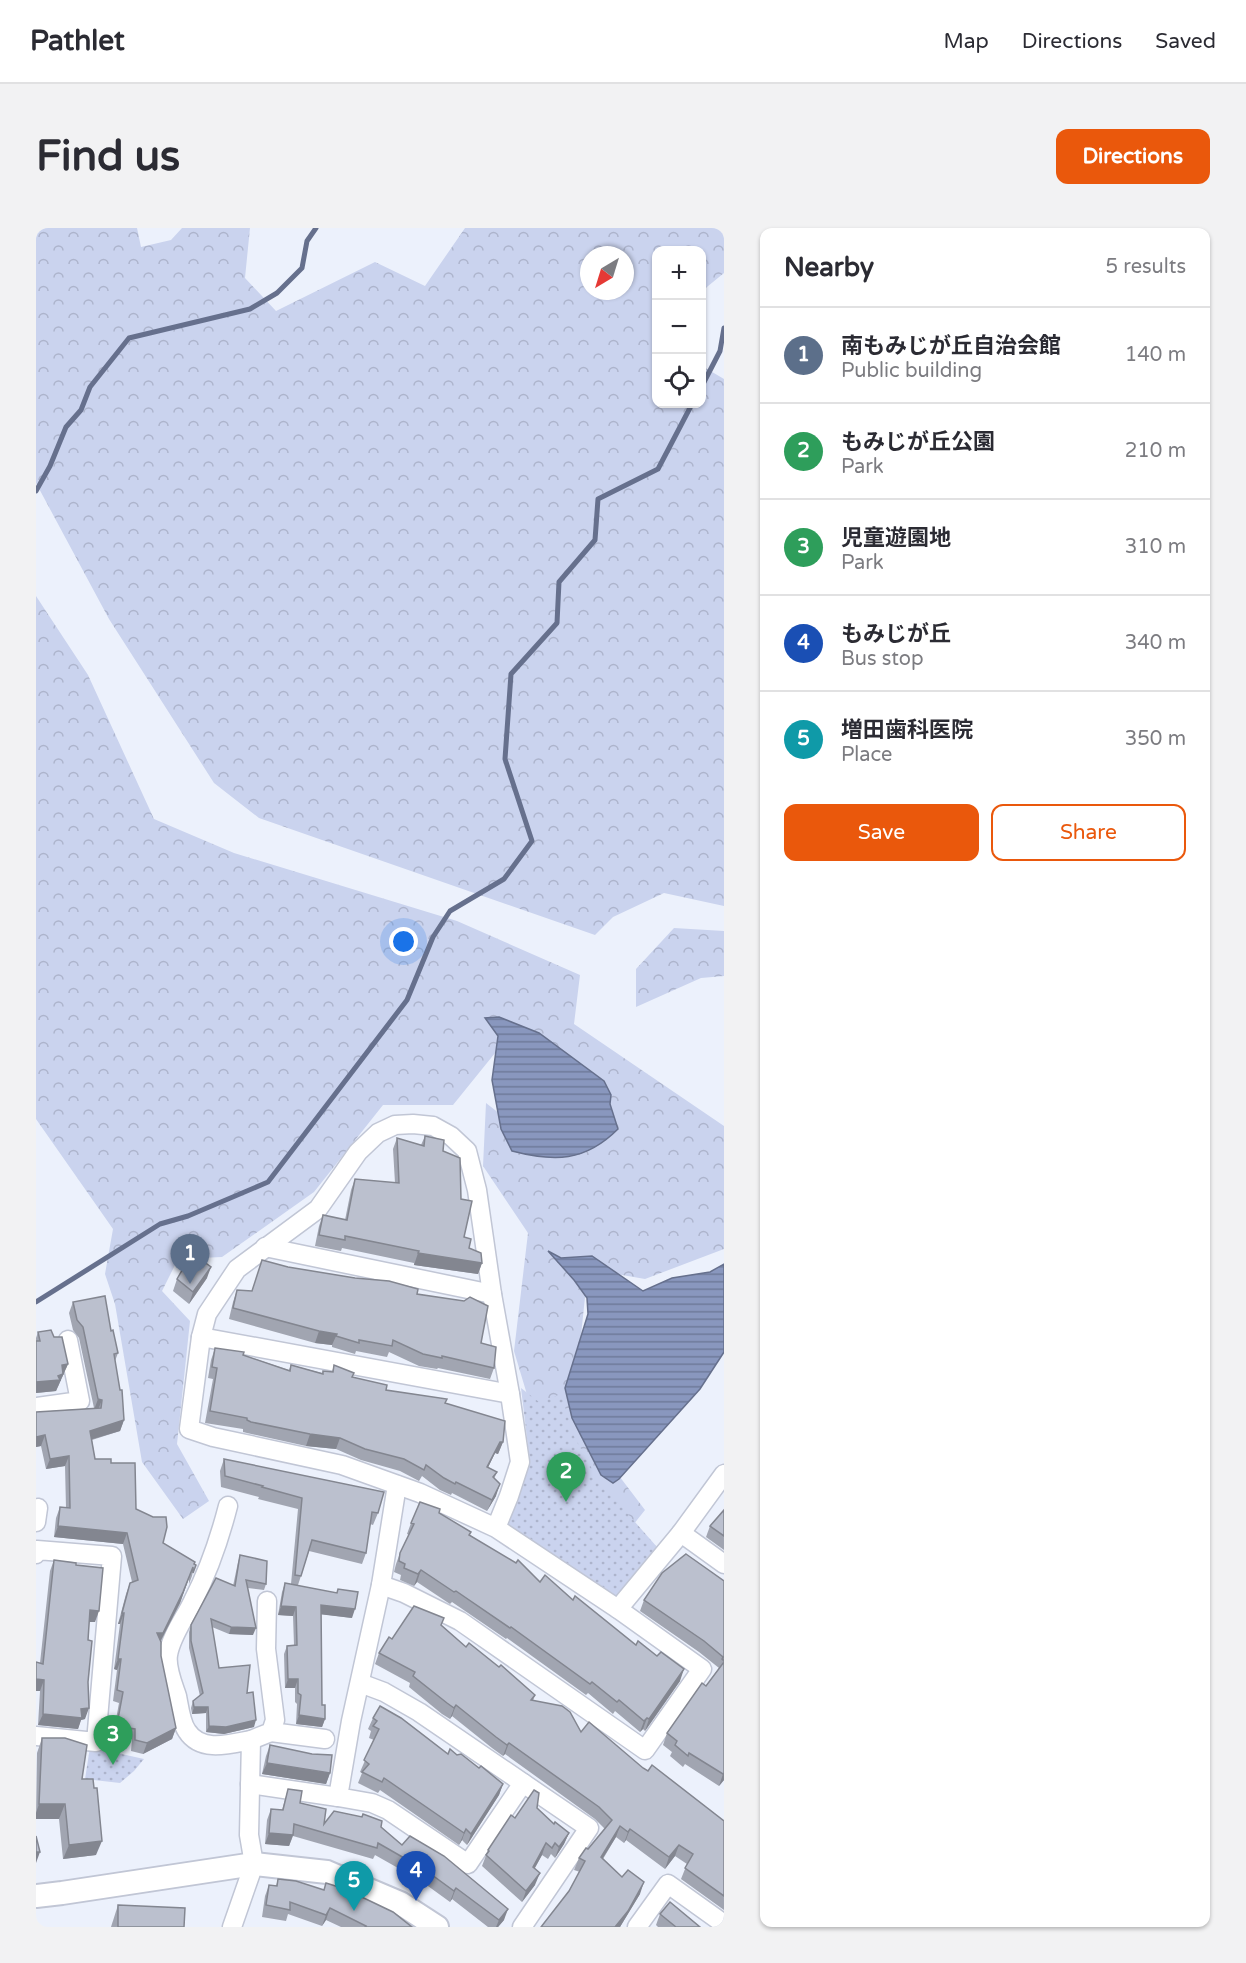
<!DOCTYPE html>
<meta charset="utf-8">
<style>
:root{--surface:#fff;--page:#f2f2f3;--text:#2b2b33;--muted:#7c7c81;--line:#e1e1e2;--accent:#ea580c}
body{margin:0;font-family:"Varela Round","Noto Sans JP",sans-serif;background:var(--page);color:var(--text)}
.controls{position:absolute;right:18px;top:18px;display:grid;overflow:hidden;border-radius:12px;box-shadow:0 2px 4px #0004}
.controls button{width:54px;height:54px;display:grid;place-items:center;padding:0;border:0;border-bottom:2px solid var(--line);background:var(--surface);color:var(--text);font:30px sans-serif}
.compass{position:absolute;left:544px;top:18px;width:54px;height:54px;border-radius:50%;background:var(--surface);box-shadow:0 2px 4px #0004;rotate:218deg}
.you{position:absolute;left:368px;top:714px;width:21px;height:21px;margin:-15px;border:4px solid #fff;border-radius:50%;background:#1a73e8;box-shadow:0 0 0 9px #1a73e833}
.badge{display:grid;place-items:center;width:39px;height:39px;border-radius:50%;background:var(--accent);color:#fff;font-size:20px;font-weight:700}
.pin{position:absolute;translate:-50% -50px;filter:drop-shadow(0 2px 3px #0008)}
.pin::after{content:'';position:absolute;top:32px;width:21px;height:18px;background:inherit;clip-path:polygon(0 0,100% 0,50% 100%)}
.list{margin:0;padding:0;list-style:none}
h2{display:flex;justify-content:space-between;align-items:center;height:78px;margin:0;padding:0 24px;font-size:26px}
h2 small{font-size:20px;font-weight:400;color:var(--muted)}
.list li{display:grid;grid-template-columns:39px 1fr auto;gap:18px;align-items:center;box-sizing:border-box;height:96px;padding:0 24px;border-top:2px solid var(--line)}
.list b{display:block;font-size:22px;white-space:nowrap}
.list p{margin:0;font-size:20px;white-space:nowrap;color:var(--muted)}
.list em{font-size:20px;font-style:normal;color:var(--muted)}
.actions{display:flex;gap:12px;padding:18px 24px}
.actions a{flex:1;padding:14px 0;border:2px solid var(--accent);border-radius:12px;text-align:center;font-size:21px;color:var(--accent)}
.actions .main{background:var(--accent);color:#fff}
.icon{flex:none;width:33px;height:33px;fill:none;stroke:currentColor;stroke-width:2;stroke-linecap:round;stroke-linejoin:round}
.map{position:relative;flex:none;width:688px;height:1699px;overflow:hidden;border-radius:12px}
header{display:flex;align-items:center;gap:36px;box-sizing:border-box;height:84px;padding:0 30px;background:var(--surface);border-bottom:2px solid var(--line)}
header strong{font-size:28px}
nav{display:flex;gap:33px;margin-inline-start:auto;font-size:21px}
.intro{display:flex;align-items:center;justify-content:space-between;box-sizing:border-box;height:144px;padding:0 36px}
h1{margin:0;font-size:42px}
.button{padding:15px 27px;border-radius:12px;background:var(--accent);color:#fff;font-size:21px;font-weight:700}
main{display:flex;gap:36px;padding:0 36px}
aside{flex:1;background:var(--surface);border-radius:12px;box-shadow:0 2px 4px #0004}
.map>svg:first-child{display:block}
.forest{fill:url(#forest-crowns);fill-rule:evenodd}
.park{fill:url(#park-dots)}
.water{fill:url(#water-rules);stroke:#66708d;stroke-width:1.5}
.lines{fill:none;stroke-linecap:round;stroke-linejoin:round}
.stream{stroke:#66708d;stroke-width:5}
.minor-casing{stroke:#c1c6d5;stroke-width:21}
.tertiary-casing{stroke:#c1c6d5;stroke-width:26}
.minor{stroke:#fff;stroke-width:18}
.tertiary{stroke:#fff;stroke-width:22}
.wall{fill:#a1a5b1}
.shaded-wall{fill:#838690}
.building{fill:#bbc0ce;stroke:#838690;stroke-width:1.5}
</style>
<header>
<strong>Pathlet</strong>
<nav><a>Map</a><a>Directions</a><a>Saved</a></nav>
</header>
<div class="intro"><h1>Find us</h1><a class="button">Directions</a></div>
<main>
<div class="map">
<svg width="688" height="1699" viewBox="0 0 688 1699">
<defs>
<pattern id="forest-crowns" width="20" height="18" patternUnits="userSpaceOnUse" patternTransform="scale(1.5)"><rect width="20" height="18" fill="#cad3ee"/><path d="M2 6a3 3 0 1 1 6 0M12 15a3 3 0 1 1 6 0" fill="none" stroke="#adb4cc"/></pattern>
<pattern id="park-dots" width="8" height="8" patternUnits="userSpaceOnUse" patternTransform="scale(1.5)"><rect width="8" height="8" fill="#cad3ee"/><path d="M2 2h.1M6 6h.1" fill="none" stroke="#adb4cc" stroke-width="1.8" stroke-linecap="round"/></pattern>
<pattern id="water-rules" width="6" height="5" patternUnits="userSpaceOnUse" patternTransform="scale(1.5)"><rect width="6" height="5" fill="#8997be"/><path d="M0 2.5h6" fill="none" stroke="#6f7a9a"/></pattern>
</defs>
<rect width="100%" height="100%" fill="#ecf1fc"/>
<g class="forest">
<path d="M0,0H101L105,19L135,12L146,0H214L209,50L240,83L339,34L389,58L429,0H688V45L666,63V22H620V176H666V138L688,151V678L628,665L577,689L559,707L223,590L178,555L73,391L0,255ZM553,27H589V63H553Z"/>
<path d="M0,368L52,447L118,591L198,625L421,693L544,747L538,796L688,898V1021L609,1051L552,1041L539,1164L571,1232L609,1282L582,1316L515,1247L478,1123L492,1005L447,938L450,875L495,910L476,804L417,877H347L278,964L186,1029L142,1031L126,1063L154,1093L141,1216L173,1273L147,1291L106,1234L79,1076L69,1046L77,1001L0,891Z"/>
<path d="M638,700L688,703V748L665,750L600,779V741Z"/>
</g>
<g class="park">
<path d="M485,1160L503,1174L525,1166L538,1208L562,1252L621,1319L580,1372L470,1296L494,1235Z"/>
<path d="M54,1519L108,1531L98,1543L84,1555L49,1551Z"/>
</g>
<g class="water">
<path d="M463,789L503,805L568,853L575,867L574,876L582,901C549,934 518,934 476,923L465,901L456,852L462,808L449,790Z"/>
<path d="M512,1023L525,1030L556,1028L607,1063L636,1050L674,1044L688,1036V1124L664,1161L583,1251L577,1255L565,1247L536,1190L529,1160L552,1086L551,1070L538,1052Z"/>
</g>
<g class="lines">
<g class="stream">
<path d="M666,158L684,123L688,100"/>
<path d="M0,263L14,238L30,199L45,182L54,159L93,110L214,81L241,65L266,40L271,13L280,0"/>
<path d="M0,1074L124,996L152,988L232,954L371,772L397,709L414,683L468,651L496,613L469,531L475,446L521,395L523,354L559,312L562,271L622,241L656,176"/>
</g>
<defs>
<g id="minor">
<path d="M229,1019L456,1066"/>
<path d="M165,1109L474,1166"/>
<path d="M0,1179L44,1173L32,1112"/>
<path d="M361,1257L345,1357L315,1493L302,1569L336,1575L352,1582L432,1636L487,1555"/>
<path d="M192,1278C184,1309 172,1344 157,1373C149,1390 135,1408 132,1427C130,1440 137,1456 141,1468C143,1478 145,1495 151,1503C165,1525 194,1516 215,1512L213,1607L218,1636L196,1699"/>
<path d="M0,1294L2,1280"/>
<path d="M645,1305L688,1336"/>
<path d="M0,1326L1,1322L76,1328L60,1514L0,1508"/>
<path d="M345,1357L368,1365L424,1393L609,1522L666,1441L582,1381L460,1300L384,1265L306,1237L177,1209L153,1201L165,1109L171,1086L201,1041L282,981L322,924L342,905L359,897L377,896L397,898L415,908L431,923L441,962L456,1066L474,1166L484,1234L473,1268L460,1300"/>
<path d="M582,1381L645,1305L688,1246"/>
<path d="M324,1455L348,1464L383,1484L553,1600L486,1699"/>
<path d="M235,1504L289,1511"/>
<path d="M215,1512L235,1504L239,1492L230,1421L231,1373"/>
<path d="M214,1556L302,1569"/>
<path d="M601,1699L632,1656L688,1696"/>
</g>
<path id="tertiary" d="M0,1668L26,1665L218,1636L291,1644L364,1675L401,1699"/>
</defs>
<use href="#minor" class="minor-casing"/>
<use href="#tertiary" class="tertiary-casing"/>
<use href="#minor" class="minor"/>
<use href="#tertiary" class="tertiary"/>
</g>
<g class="wall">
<path d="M389,908L407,923L425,971L428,1009L433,1020L446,1035L442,1046L378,1037V1035L306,1020L305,1023L279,1018L283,998L287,987L309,992L315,962L319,951L359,955L357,921L361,910L385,917Z"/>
<path d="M252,1039L381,1066L445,1115L458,1140L454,1151L402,1140L401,1141L383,1138L353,1124L351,1129L320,1123L319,1126L296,1119V1117L279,1115L193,1091L197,1074L201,1062L216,1063Z"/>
<path d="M171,1050L153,1076L137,1063L141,1051Z"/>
<path d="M37,1074L75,1103L82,1125L79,1133L88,1192L84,1203L56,1212L59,1231L75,1235L100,1281L127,1315L159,1334L156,1348L153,1356V1350L144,1375L125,1413V1428L140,1500L136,1511L107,1526L95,1523L96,1511L82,1509V1502H78L83,1475L77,1473L81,1442L78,1441L84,1396H82L90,1366L94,1355L96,1354L87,1316L18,1309L20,1290L24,1279L30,1280L29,1238L10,1241L5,1218L0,1219V1184L58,1180L43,1110L37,1102L33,1085Z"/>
<path d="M2,1104L18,1109L32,1136L20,1163L0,1165V1110Z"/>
<path d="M179,1120L207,1127L253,1142L255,1137L286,1145L287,1143L296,1144L298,1137L316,1149L350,1162L409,1175L467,1214L462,1226L459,1225L452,1239L461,1244L458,1251L460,1268L451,1283L416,1265L415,1267L404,1262L386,1248L383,1253L364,1243L325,1232L300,1221L270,1218L211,1205L207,1204V1201L169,1195L177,1151L172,1150L175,1132Z"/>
<path d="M188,1231L342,1285L337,1297L334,1296L330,1325L326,1336L273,1323L262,1357L316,1390L285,1386L286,1477L289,1491L286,1499L260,1496L261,1476L259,1474V1460H249L248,1426L251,1418L258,1417L257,1388L242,1387L246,1364L249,1355L255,1356L262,1281L222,1271L223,1269L185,1259L184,1243Z"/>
<path d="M688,1282V1322L670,1309L674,1298Z"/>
<path d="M403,1285L434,1307L504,1354L537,1372L644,1453L609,1503L607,1501L604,1504L579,1483L577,1486L552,1465L550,1467L471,1410L470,1411L416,1374L414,1376L381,1354L378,1358L364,1352L365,1347L358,1344L360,1336L364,1325L373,1307L371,1306L375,1295Z"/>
<path d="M204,1327L230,1356L228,1362L212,1360L217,1407L193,1406L176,1399L183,1440L211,1465L218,1499L188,1506L170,1504V1485L156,1486L155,1480L157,1473L164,1468L153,1420V1404L155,1397L197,1358L202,1334Z"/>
<path d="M18,1332L40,1337L59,1394H53L49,1491L45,1492L42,1501L2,1497L4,1463H0V1434L4,1435L14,1343Z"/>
<path d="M688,1353V1552L683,1558L649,1536L647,1539L634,1528L636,1524L627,1517L631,1505L670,1458L683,1440L663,1424L604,1383L608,1372Z"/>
<path d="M405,1397L430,1419L499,1467L497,1473L545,1504L607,1540L688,1593V1682L645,1651L651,1636L639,1628L629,1641L590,1612L588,1615L580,1609L567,1631L604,1666L584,1699H505L533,1663L544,1644L538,1642L543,1630L552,1621L569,1601L559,1591L469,1526L467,1528L456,1520L416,1488L414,1491L406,1486L373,1459L374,1455L339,1436L343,1425L356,1411Z"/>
<path d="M337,1490L412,1526L421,1527L443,1540L467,1556L463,1567L431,1617L426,1612L423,1617L344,1562L342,1565L322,1555L326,1545L324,1544L338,1512L333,1510L335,1503L332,1501Z"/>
<path d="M6,1510L46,1551L60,1627L27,1631L23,1591H0L1,1525Z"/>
<path d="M234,1517L294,1545L290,1556L226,1546L230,1528Z"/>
<path d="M252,1561L264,1575L288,1596L345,1599L366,1617L468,1692L462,1699H452L416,1671L414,1674L385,1653L339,1627L337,1631L257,1608L253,1618L229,1616L231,1592L235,1581L246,1582Z"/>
<path d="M501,1580L518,1596L533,1605L528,1616L519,1630L515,1626L512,1631L506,1627L499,1640V1657L486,1674L446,1638L452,1622L479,1590Z"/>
<path d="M242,1651L376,1699H305L290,1692L286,1698L252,1686L250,1693L226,1689L229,1668L233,1657L240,1658Z"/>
<path d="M82,1677L148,1699H75Z"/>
<path d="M624,1686L664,1699H622L620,1697Z"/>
</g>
<g class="shaded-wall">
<path d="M382,1025L446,1035L442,1046L378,1037Z"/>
<path d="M175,1039L171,1050L153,1076L157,1064Z"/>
<path d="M283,1103L301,1106L296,1117L279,1115Z"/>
<path d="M32,1136L20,1163L0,1165V1154L26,1137Z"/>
<path d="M62,1171L66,1172L62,1182H58Z"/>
<path d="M88,1192L84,1203L50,1213L54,1203Z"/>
<path d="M274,1206L304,1210L300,1221L270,1218Z"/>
<path d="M9,1207L5,1218L0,1219V1209Z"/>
<path d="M464,1214H467L462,1226L459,1225L447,1250L451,1239Z"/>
<path d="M33,1228L29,1238L10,1241L14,1231Z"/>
<path d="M464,1256L460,1268L451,1283L456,1272Z"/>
<path d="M22,1298L91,1305L87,1316L18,1309Z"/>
<path d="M157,1339L144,1375L123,1416L121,1405Z"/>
<path d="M385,1342L381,1354L378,1358L382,1346Z"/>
<path d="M285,1377L319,1381L316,1390L282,1386Z"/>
<path d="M245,1378L260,1379L257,1388L242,1387Z"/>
<path d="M54,1382L63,1383L59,1394H50Z"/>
<path d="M86,1385H88L84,1396H82Z"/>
<path d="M195,1399L220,1400L217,1407L193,1406Z"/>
<path d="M82,1431H85L81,1442L78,1441Z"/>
<path d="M648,1441L644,1453L609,1503L613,1491Z"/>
<path d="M0,1451L8,1452L4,1463H0Z"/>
<path d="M252,1451H262L259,1460H249Z"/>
<path d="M420,1477L416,1488L414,1491L418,1480Z"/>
<path d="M158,1479H172L170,1485L156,1486Z"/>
<path d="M53,1480L49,1491L45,1492L42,1501L2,1497L7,1486Z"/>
<path d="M263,1487L289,1491L286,1499L260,1496Z"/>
<path d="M611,1490L607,1501L604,1504L608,1493Z"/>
<path d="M82,1491H86L82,1502H78Z"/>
<path d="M220,1492L218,1499L188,1506L170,1504L173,1498Z"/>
<path d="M140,1500L136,1511L107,1526L111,1515Z"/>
<path d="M473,1515L469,1526L467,1528L471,1517Z"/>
<path d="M231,1535L294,1545L290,1556L226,1546Z"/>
<path d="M688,1545V1552L683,1558L687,1546Z"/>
<path d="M467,1556L463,1567L431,1617L435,1606Z"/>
<path d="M3,1576H29L23,1591H0V1585Z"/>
<path d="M584,1598L580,1609L560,1641L565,1629Z"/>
<path d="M430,1601L426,1612L423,1617L428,1605Z"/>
<path d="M594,1601L590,1612L588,1615L592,1604Z"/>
<path d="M233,1605L257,1607L253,1618L229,1616Z"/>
<path d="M533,1605L528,1616L519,1630L523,1619Z"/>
<path d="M66,1613L60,1627L27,1631L33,1617Z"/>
<path d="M510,1615L506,1627L493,1650L497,1639Z"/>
<path d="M643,1617L639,1628L629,1641L633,1629Z"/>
<path d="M0,1624H4L0,1635Z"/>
<path d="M504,1645L499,1657L486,1674L490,1663Z"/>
<path d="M608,1654L604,1666L587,1694L584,1699H579Z"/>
<path d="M420,1660L416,1671L414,1674L418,1663Z"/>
<path d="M294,1680L290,1692L286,1698L290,1687Z"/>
<path d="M472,1681L468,1692L462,1699H460L463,1692Z"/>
</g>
<g class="building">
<path d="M389,908L408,912L407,923L424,930L425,971L436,973L428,1009L435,1011L433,1020L445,1025L446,1035L382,1025L383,1023L309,1008V1012L283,1007L287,987L311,992L319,951L363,955L361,910L388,918Z"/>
<path d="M156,1025L175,1039L157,1064L141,1051Z"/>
<path d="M226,1032L252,1039L319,1050L353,1053L382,1061L381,1066L428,1073L434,1069L452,1078L445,1115L460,1119L458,1140L406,1128V1130L387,1126L357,1112L356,1118L323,1112V1115L300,1108L301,1106L283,1103L197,1080L201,1062L216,1063Z"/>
<path d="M69,1068L75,1103L77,1102L82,1125L78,1126L84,1162H86L88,1192L54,1203L59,1231H75V1235H99L100,1281L117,1289H130L131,1299L127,1315L159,1334L158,1336L160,1337L157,1345V1339L147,1364L127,1405H121L125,1414V1428L140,1500L111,1515L99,1512V1501L86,1499V1491H82L87,1464L81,1462L85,1431H82L88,1385H86L94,1355L102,1352L91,1305L22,1298L24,1279L34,1280L33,1228L14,1231L9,1207L0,1209V1184L65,1180L66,1172L62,1171L47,1099L41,1092L37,1074Z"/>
<path d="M15,1102L18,1109H26L32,1136L26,1137L27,1146L22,1148L24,1152L0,1154V1113H4L2,1104Z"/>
<path d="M179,1120L208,1124L207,1127L254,1143L255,1137L287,1146V1143L297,1144L298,1137L318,1145L316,1149L351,1157L350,1162L411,1171L409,1175L469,1193L467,1214H464L451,1239L461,1244L457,1249L464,1256L456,1272L420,1254L419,1256L408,1250L390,1237L388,1242L368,1231L329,1221L304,1210L274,1206L215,1194L211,1192V1190L174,1183L181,1140L176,1139Z"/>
<path d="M188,1231L348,1264L342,1285L336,1284L330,1325L276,1312L265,1348L259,1347L266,1270L226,1259L227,1258L189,1248Z"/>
<path d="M384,1274L404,1281L403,1285L435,1304L433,1307L480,1335L482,1332L504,1354L509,1347L537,1372L539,1368L600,1417L602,1413L621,1428L625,1424L648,1441L613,1491L611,1490L608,1493L583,1472L581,1474L556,1454L554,1456L475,1399L474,1400L420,1363L418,1364L385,1342L382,1346L368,1340L369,1336L363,1333L364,1325L378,1296L375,1295Z"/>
<path d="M688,1282V1308L674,1298Z"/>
<path d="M650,1326L688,1353V1433L686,1431L687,1429L668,1413L608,1372L626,1345Z"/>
<path d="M204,1327L231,1333L230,1356L210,1352L220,1400L195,1399L175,1391L183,1440L214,1437L211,1465L217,1464L220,1492L190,1499L173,1498L172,1479H158L157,1473L167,1465L155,1413V1397L180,1350L199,1358Z"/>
<path d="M18,1332L40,1335V1337L67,1340L63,1383L54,1382L52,1412L56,1413L52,1454L53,1480L45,1481L46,1490L7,1486L8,1452L0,1451V1434L7,1436Z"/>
<path d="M249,1355L301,1365L302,1361L322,1364L319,1381L285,1377L286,1477H289V1491L263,1487L265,1467L262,1465V1451H252L251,1418L261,1417L260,1379L245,1378Z"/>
<path d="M378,1378L408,1390L405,1397L430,1419L433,1415L463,1439L465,1437L499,1467L495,1472L526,1478L534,1484L545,1504L553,1494L607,1540L612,1543L616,1537L688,1593V1668L649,1640L657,1626L643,1617L633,1629L594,1601L592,1604L584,1598L565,1629L586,1649L592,1642L608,1654L592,1683L579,1699H505L533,1663L549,1633L543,1630L550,1620L552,1621L576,1592L563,1579L473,1515L471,1517L460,1509L420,1477L418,1480L411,1475L377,1448L379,1444L343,1425L353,1409L356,1411Z"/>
<path d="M688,1434V1545L687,1546L653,1525L652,1528L639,1517L641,1513L631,1505L666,1455L670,1458Z"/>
<path d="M344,1478L365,1490L412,1526L414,1521L421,1527L425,1526L443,1540L445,1538L467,1556L435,1606L430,1601L428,1605L348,1550L346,1554L326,1544L333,1536L328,1532L343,1501L337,1498L341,1493L337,1490Z"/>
<path d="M6,1510H29L51,1517L46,1551H57L58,1560H61L66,1613L33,1617L29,1576H3Z"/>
<path d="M234,1517L276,1526L296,1527L294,1545L231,1535Z"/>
<path d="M252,1561L266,1563L264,1575L290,1581L288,1596L298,1583L326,1589L327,1586L346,1593L345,1599L366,1617L374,1608L408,1628L472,1681L463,1692L420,1660L418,1663L389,1642L342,1615L341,1620L258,1596L257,1607L233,1605L235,1581L247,1582Z"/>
<path d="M498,1562L503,1565L501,1580L518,1596L519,1594L533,1605L523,1619L519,1615L516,1620L510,1615L497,1639L504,1645L490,1663L450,1627L453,1623L452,1622L475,1587L479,1590Z"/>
<path d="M0,1608L4,1624H0Z"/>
<path d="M242,1651L260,1653L288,1662L290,1655L309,1661L357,1684L376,1699H329L330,1698L294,1680L290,1687L254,1674V1682L230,1677L233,1657L241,1658Z"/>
<path d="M634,1674L664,1699H640L624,1686Z"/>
<path d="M82,1677L149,1680L148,1699H82Z"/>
</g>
</svg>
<div class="controls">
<button>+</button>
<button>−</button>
<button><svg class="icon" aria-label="locate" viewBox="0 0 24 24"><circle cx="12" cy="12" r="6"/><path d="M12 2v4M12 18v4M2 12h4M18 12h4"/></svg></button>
</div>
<svg class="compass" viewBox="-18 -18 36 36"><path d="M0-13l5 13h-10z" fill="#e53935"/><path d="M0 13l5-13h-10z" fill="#7c7c81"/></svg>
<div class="you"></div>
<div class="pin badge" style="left:154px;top:1056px;background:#5c6f8a">1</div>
<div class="pin badge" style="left:530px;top:1274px;background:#2e9e5b">2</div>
<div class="pin badge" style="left:77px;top:1537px;background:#2e9e5b">3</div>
<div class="pin badge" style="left:380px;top:1673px;background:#1a4fb4">4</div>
<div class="pin badge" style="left:318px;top:1683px;background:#0f9aa8">5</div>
</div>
<aside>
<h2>Nearby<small>5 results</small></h2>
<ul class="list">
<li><span class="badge" style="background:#5c6f8a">1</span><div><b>南もみじが丘自治会館</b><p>Public building</p></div><em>140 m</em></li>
<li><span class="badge" style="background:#2e9e5b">2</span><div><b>もみじが丘公園</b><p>Park</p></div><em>210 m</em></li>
<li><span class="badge" style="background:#2e9e5b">3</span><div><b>児童遊園地</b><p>Park</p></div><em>310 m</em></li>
<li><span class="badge" style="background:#1a4fb4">4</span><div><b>もみじが丘</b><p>Bus stop</p></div><em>340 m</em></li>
<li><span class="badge" style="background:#0f9aa8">5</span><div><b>増田歯科医院</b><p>Place</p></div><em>350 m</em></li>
</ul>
<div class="actions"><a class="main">Save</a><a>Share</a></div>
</aside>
</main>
